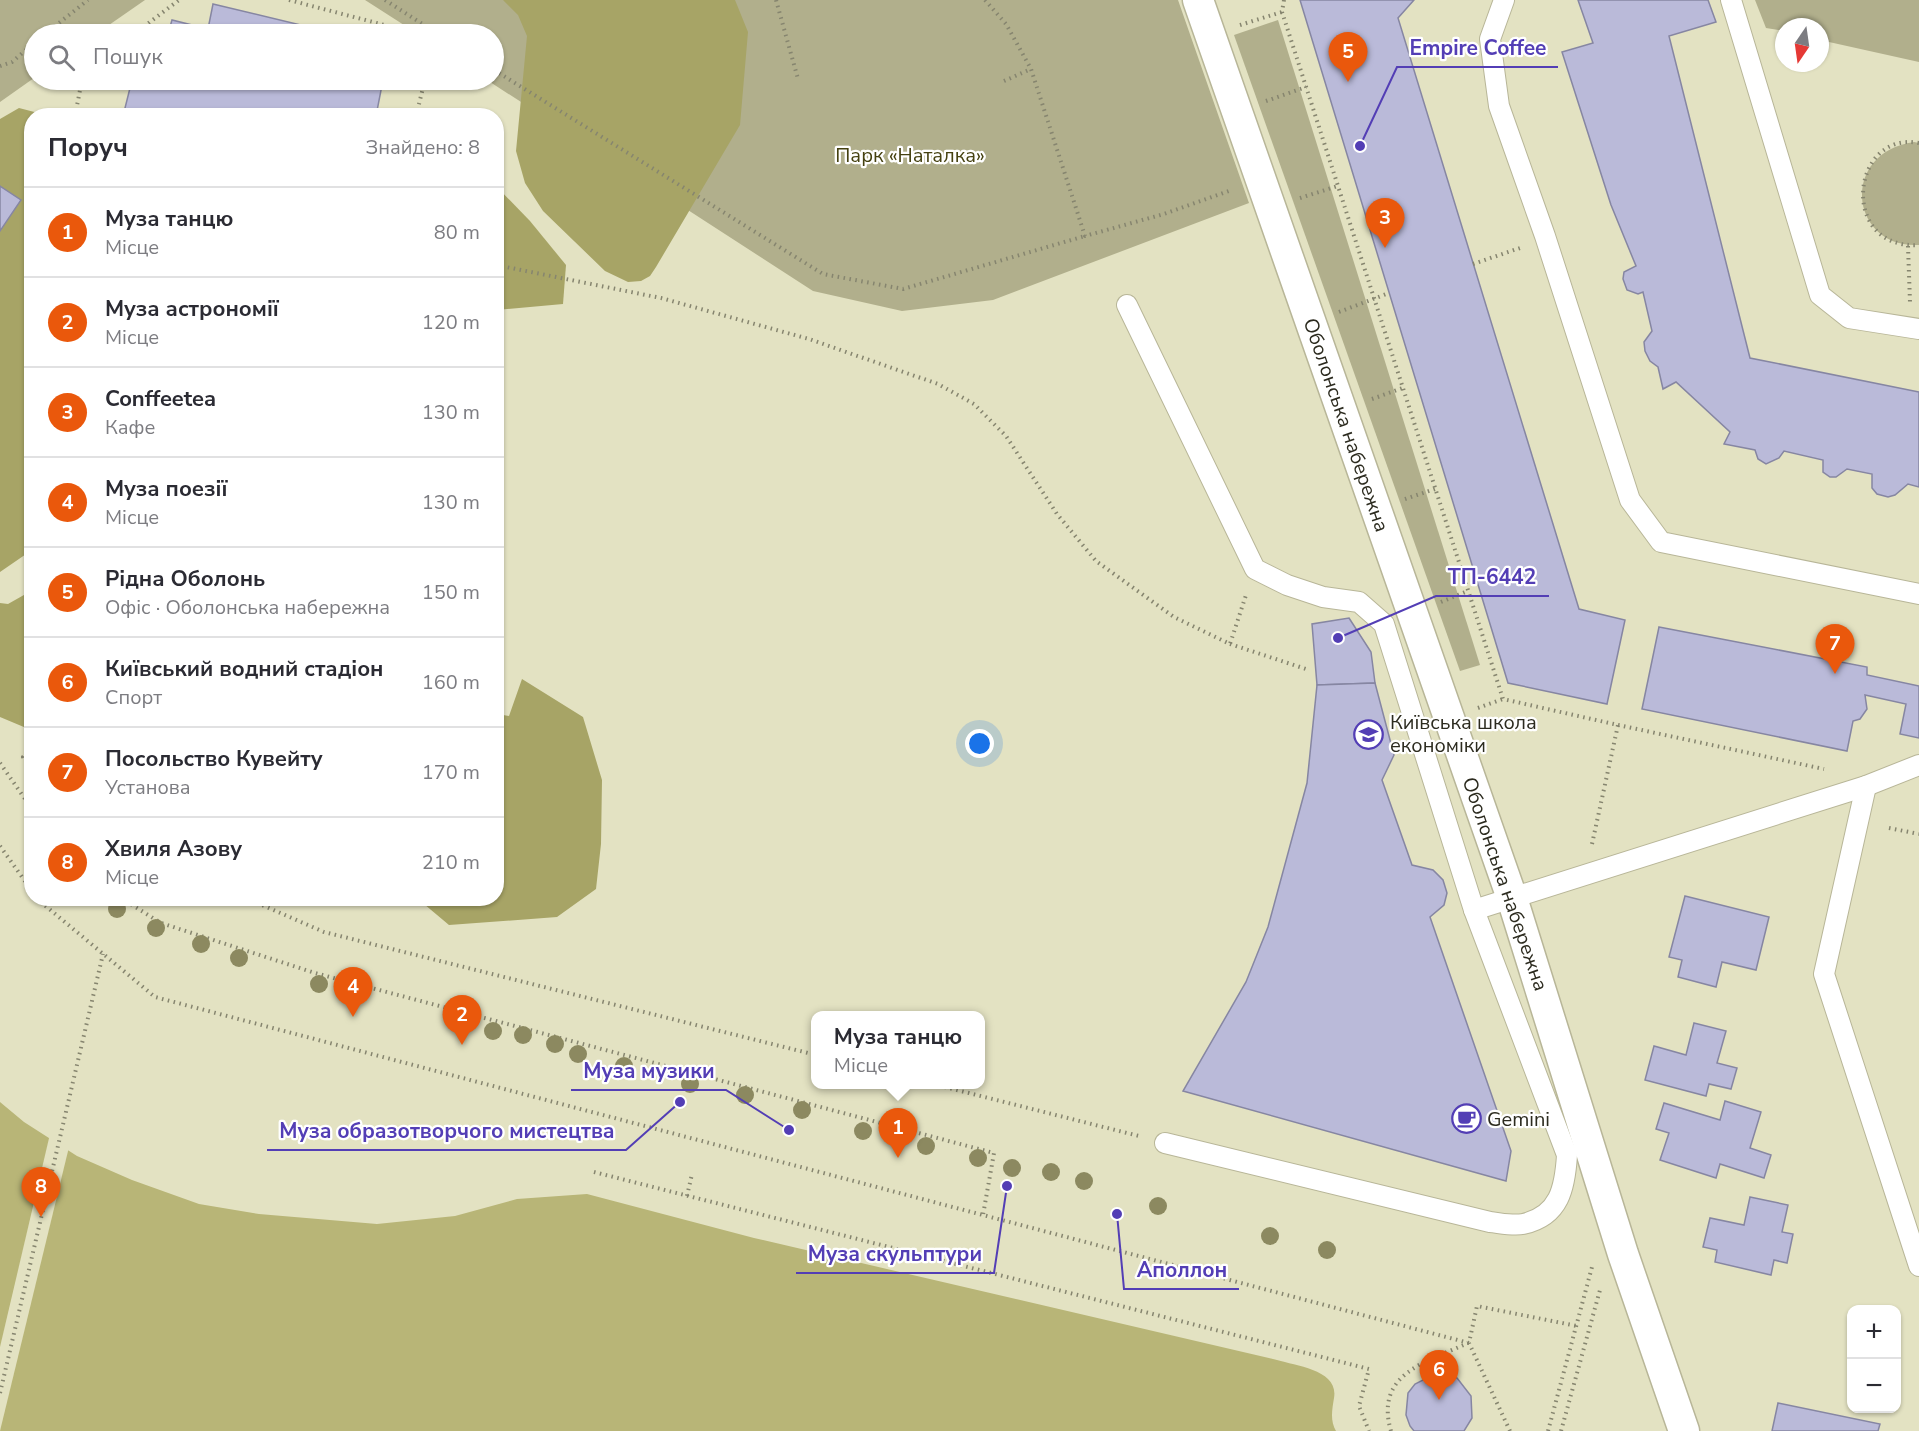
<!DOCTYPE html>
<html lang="uk">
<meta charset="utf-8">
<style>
:root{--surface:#fff;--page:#f2f2f3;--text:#2b2b33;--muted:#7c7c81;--line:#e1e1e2;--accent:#ea580c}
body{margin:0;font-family:"Nunito Sans",sans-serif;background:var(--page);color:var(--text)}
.controls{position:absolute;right:18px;bottom:18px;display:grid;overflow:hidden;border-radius:12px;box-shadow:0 2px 4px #0004}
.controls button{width:54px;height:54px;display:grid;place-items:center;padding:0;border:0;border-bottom:2px solid var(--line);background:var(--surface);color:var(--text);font:30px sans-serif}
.compass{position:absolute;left:1775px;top:18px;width:54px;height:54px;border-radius:50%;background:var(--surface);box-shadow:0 2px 4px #0004;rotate:193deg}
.you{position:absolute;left:980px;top:744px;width:21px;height:21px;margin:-15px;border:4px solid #fff;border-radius:50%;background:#1a73e8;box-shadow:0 0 0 9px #1a73e833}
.badge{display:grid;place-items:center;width:39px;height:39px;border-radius:50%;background:var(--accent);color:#fff;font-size:20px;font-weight:700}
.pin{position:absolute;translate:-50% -50px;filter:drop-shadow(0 2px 3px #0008)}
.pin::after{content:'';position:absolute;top:32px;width:21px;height:18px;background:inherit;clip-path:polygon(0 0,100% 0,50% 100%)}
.popup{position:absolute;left:811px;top:1011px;width:174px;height:78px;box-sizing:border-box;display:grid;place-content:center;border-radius:12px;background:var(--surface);filter:drop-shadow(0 2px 4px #0005);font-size:20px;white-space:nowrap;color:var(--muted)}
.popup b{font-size:22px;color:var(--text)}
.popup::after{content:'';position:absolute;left:50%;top:100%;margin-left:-12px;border:12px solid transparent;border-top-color:var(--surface)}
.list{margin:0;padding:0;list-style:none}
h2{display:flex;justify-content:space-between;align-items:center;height:78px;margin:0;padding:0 24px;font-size:26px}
h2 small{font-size:20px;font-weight:400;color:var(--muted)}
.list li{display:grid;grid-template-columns:39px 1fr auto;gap:18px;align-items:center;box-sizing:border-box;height:90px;padding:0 24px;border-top:2px solid var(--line)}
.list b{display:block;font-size:22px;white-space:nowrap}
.list p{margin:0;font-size:20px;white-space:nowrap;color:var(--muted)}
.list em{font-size:20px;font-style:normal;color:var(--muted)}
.icon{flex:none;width:33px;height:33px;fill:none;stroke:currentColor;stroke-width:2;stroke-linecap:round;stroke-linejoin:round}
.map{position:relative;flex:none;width:1919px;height:1431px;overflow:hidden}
.search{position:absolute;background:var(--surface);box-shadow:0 2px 4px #0004;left:24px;top:24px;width:480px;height:66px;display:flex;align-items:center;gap:15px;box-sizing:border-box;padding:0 21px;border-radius:33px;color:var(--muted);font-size:22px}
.panel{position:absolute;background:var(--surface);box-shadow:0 2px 4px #0004;left:24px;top:108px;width:480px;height:798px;border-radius:24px}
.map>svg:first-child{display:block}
.green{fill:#b1af8c}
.forest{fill:#a7a466}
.water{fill:#b8b577}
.pier{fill:#e3e2c2}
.building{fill:#babad9;stroke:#8686a2;stroke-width:1.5}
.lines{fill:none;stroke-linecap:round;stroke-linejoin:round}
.service-casing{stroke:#b8b698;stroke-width:22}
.pedestrian-casing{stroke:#b8b698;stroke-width:33}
.path{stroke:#86856f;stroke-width:4;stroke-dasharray:1.5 4.5;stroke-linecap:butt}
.service{stroke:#fff;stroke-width:20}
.pedestrian{stroke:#fff;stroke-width:30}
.tree{fill:#8c8960}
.labels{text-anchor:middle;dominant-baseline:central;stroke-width:4.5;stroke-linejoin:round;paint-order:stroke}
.park-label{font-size:20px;fill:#454110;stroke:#fff}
.street-label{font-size:20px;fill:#2c2b1f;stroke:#fff}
.poi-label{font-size:20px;fill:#2c2b1f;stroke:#fff;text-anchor:start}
.leader{fill:none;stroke:#533eb5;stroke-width:2}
.callout-dot{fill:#533eb5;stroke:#fff;stroke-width:2}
.callout-label{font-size:21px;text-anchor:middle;font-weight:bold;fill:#533eb5;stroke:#fff;stroke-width:4.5;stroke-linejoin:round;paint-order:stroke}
</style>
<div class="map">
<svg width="1919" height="1431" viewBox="0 0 1919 1431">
<rect width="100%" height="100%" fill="#e3e2c2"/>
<g class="green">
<path d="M0,0H145L96,34H34V78L0,102Z"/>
<path d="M365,0H1178L1249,203L993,300L902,311L813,291L487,80H494V34H418Z"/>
<path d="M1755,0H1919V62L1820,40V27H1784V31L1766,28Z"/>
<path d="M1278,20L1480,665L1460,671L1234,35Z"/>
<path d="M1914,142L1919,143V245C1850,249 1838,153 1914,142Z"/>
</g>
<g class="forest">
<path d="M503,0H735L748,32L740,125L656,267L650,276L641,281L628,282L605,271L543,211L525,183L516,151L527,36L518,15Z"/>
<path d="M19,108L46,115L32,116V249L27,268L32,275V550L0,572V119Z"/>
<path d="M496,186L530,221L566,265L563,304L497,310Z"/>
<path d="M31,591V730L0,717V603L8,604Z"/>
<path d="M522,679L583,717L602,780L601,844L596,889L557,917L449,925L418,899L496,898L497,714L509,716Z"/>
</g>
<path class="water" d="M0,1102L24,1122L77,1156L132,1180L199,1204L259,1214L377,1224L455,1216L517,1199L587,1194L754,1238L1277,1360C1297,1366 1339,1370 1334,1398C1332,1410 1330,1421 1336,1431H0Z"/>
<path class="pier" d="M50,1134L69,1147L0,1431V1347Z"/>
<g class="building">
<path d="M1300,0H1414L1398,18L1579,609L1625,620L1607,704L1508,683Z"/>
<path d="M1578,0H1708L1716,22L1669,36L1750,358L1919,392V487L1908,484L1895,495L1888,497L1877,494L1872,488V474L1847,469L1836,477H1830L1823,472V460L1784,451L1779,458L1766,464L1758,459L1755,450L1724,444L1730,432L1676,382L1663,389L1658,367L1650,361L1645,351L1644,342L1652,331L1643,292L1638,294L1627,290L1623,279L1624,272L1636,266L1611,205L1562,52L1593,43Z"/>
<path d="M213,4L338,34H168L172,20L208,29Z"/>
<path d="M132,80H383L376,116H123Z"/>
<path d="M0,186L21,200L0,231Z"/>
<path d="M1349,618L1371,652L1375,683L1317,685L1312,624Z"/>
<path d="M1659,627L1867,667V675L1919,686V738L1900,734L1906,704L1865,695L1867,709L1860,719L1853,721L1847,751L1642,709Z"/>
<path d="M1375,683L1394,755L1382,780L1412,865L1433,870L1443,880L1447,893L1444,905L1430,917L1511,1151L1506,1181L1183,1091L1246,982L1268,927L1307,783L1317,685Z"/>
<path d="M1685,896L1769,917L1756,970L1722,962L1716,987L1678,977L1682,960L1669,957Z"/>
<path d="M1694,1023L1726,1031L1717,1063L1737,1068L1731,1089L1709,1084L1706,1096L1645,1080L1654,1046L1686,1055Z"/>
<path d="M1725,1101L1761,1112L1750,1148L1771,1155L1764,1178L1720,1164L1716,1178L1660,1160L1669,1133L1656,1129L1664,1103L1720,1120Z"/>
<path d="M1750,1197L1788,1205L1782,1232L1793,1234L1787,1263L1774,1260L1771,1275L1715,1262L1717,1250L1703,1247L1710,1218L1744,1225Z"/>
<path d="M1435,1374L1457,1378L1471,1396L1472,1418L1464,1431H1414L1410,1426L1406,1415L1408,1393L1415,1384Z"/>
<path d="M1778,1403L1880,1424L1878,1431H1772Z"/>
</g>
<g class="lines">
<defs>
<g id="service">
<path d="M1504,0L1490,39L1499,106L1545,236L1630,500L1661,542L1919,594"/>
<path d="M1731,0L1820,295L1849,318L1919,329"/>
<path d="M1127,305L1255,569L1287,585L1323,597L1359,602L1384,624L1474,910L1866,786L1919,765"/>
<path d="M1866,786L1824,974L1919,1266"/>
<path d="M1165,1143L1490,1222C1500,1223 1513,1226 1523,1224C1560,1216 1565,1187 1567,1155L1474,910"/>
</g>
<path id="pedestrian" d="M1198,0L1512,898L1623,1254L1684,1431"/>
</defs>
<use href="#service" class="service-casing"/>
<use href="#pedestrian" class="pedestrian-casing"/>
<g class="path">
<path d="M289,0L392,27L399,34"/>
<path d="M385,0L438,34"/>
<path d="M776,0L798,79"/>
<path d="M985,0L1006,24L1031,69"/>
<path d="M1284,0L1282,12L1503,699L1618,725L1592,844"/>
<path d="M1240,25L1282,12"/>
<path d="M45,34L88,0"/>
<path d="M134,34L179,0"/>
<path d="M0,66L12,62L34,43"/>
<path d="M494,70L823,274L903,289L1085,236"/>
<path d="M1004,81L1031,69L1085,236L1164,214L1232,190"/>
<path d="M1266,101L1306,87"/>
<path d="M75,116L82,80"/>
<path d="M416,116L425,80"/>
<path d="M1919,143C1851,130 1838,250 1919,245"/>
<path d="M1300,198L1338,186"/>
<path d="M1908,246L1910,302"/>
<path d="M1473,264L1520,248"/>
<path d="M496,265L661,298L809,339L938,384L974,404L1006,436L1057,514L1096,561L1174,617L1230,644L1246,595"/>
<path d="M1339,312L1389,293"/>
<path d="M1372,399L1403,388"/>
<path d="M1405,499L1435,489"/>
<path d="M1441,602L1468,591"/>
<path d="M1230,644L1309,670"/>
<path d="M1478,708L1503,699"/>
<path d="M1618,725L1824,769"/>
<path d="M32,748L23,757L32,768"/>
<path d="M0,763L32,809"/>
<path d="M1889,828L1919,834"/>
<path d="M0,846L32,891"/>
<path d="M36,898L155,997L1469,1343"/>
<path d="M121,898L161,923L315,973L994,1153L983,1215"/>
<path d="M246,898L324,932L816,1055"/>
<path d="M933,1084L1139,1136"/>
<path d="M594,1172L1369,1369L1359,1406L1369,1431"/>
<path d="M687,1196L692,1174"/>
<path d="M0,1393L103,954"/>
<path d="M1391,1431C1374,1373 1427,1362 1468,1343"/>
<path d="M1510,1431L1469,1343L1477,1306L1577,1326"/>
<path d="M1548,1431L1592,1267"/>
<path d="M1561,1431L1600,1290"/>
</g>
<use href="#service" class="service"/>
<use href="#pedestrian" class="pedestrian"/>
</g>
<g class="tree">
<circle cx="117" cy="909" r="9"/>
<circle cx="156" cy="928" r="9"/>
<circle cx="201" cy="944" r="9"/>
<circle cx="239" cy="958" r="9"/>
<circle cx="319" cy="984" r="9"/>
<circle cx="493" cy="1031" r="9"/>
<circle cx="523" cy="1035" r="9"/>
<circle cx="555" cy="1044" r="9"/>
<circle cx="578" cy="1054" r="9"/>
<circle cx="624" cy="1066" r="9"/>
<circle cx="690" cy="1084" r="9"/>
<circle cx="745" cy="1095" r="9"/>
<circle cx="802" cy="1110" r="9"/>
<circle cx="863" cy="1131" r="9"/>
<circle cx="926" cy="1146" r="9"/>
<circle cx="978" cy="1158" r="9"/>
<circle cx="1012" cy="1168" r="9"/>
<circle cx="1051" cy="1172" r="9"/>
<circle cx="1084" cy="1181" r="9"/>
<circle cx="1158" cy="1206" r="9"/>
<circle cx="1270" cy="1236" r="9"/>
<circle cx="1327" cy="1250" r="9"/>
</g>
<defs>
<symbol id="university-ring" viewBox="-11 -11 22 22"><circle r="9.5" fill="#fff" stroke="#533eb5" stroke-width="1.5"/><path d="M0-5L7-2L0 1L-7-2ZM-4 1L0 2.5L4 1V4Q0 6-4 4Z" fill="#533eb5"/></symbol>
<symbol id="cafe-ring" viewBox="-11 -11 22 22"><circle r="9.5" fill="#fff" stroke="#533eb5" stroke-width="1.5"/><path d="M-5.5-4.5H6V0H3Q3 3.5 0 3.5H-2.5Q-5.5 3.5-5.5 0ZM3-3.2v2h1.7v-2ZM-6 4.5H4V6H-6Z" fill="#533eb5"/></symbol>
</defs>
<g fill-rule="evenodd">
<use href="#university-ring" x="1352" y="718" width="33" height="33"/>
<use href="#cafe-ring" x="1450" y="1102" width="33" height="33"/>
</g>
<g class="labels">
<g class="park-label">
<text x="910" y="155">Парк «Наталка»</text>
</g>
<g class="street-label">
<text transform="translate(1346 425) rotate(71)">Оболонська набережна</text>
<text transform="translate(1505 884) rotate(71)">Оболонська набережна</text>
</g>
<g class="poi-label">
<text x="1390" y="722">Київська школа<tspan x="1390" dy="23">економіки</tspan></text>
<text x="1487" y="1119">Gemini</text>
</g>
</g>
<path class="leader" d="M1360 146L1397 67H1558M1338 638L1436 596H1549M789 1130L726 1090H571M680 1102L626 1150H267M1007 1186L994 1273H796M1117 1214L1124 1289H1239"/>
<g class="callout-dot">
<circle cx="1360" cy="146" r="6"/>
<circle cx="1338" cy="638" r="6"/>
<circle cx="789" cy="1130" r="6"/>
<circle cx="680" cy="1102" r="6"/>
<circle cx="1007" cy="1186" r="6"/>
<circle cx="1117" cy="1214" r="6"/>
</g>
<g class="callout-label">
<text x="1478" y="55">Empire Coffee</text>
<text x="1492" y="584">ТП-6442</text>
<text x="649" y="1078">Муза музики</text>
<text x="447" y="1138">Муза образотворчого мистецтва</text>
<text x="895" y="1261">Муза скульптури</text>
<text x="1182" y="1277">Аполлон</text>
</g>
</svg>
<div class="controls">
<button>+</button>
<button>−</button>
</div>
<svg class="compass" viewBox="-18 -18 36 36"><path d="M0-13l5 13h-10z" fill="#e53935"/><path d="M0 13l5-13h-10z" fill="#7c7c81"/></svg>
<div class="you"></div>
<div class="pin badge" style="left:898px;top:1158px">1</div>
<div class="popup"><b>Муза танцю</b>Місце</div>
<div class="pin badge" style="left:462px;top:1045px">2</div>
<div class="pin badge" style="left:1385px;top:248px">3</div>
<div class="pin badge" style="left:353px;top:1017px">4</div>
<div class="pin badge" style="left:1348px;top:82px">5</div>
<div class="pin badge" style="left:1439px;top:1400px">6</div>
<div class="pin badge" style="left:1835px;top:674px">7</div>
<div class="pin badge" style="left:41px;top:1217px">8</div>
<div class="search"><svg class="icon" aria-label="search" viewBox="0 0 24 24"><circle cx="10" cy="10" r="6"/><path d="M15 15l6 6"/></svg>Пошук</div>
<section class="panel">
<h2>Поруч<small>Знайдено: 8</small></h2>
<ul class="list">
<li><span class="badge">1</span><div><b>Муза танцю</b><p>Місце</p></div><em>80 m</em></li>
<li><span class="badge">2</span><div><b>Муза астрономії</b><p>Місце</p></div><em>120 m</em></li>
<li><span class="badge">3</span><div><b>Conffeetea</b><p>Кафе</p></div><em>130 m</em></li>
<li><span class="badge">4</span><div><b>Муза поезії</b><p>Місце</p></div><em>130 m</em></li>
<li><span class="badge">5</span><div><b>Рідна Оболонь</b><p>Офіс · Оболонська набережна</p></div><em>150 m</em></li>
<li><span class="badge">6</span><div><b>Київський водний стадіон</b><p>Спорт</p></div><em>160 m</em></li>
<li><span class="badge">7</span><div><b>Посольство Кувейту</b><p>Установа</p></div><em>170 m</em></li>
<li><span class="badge">8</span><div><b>Хвиля Азову</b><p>Місце</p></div><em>210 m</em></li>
</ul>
</section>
</div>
